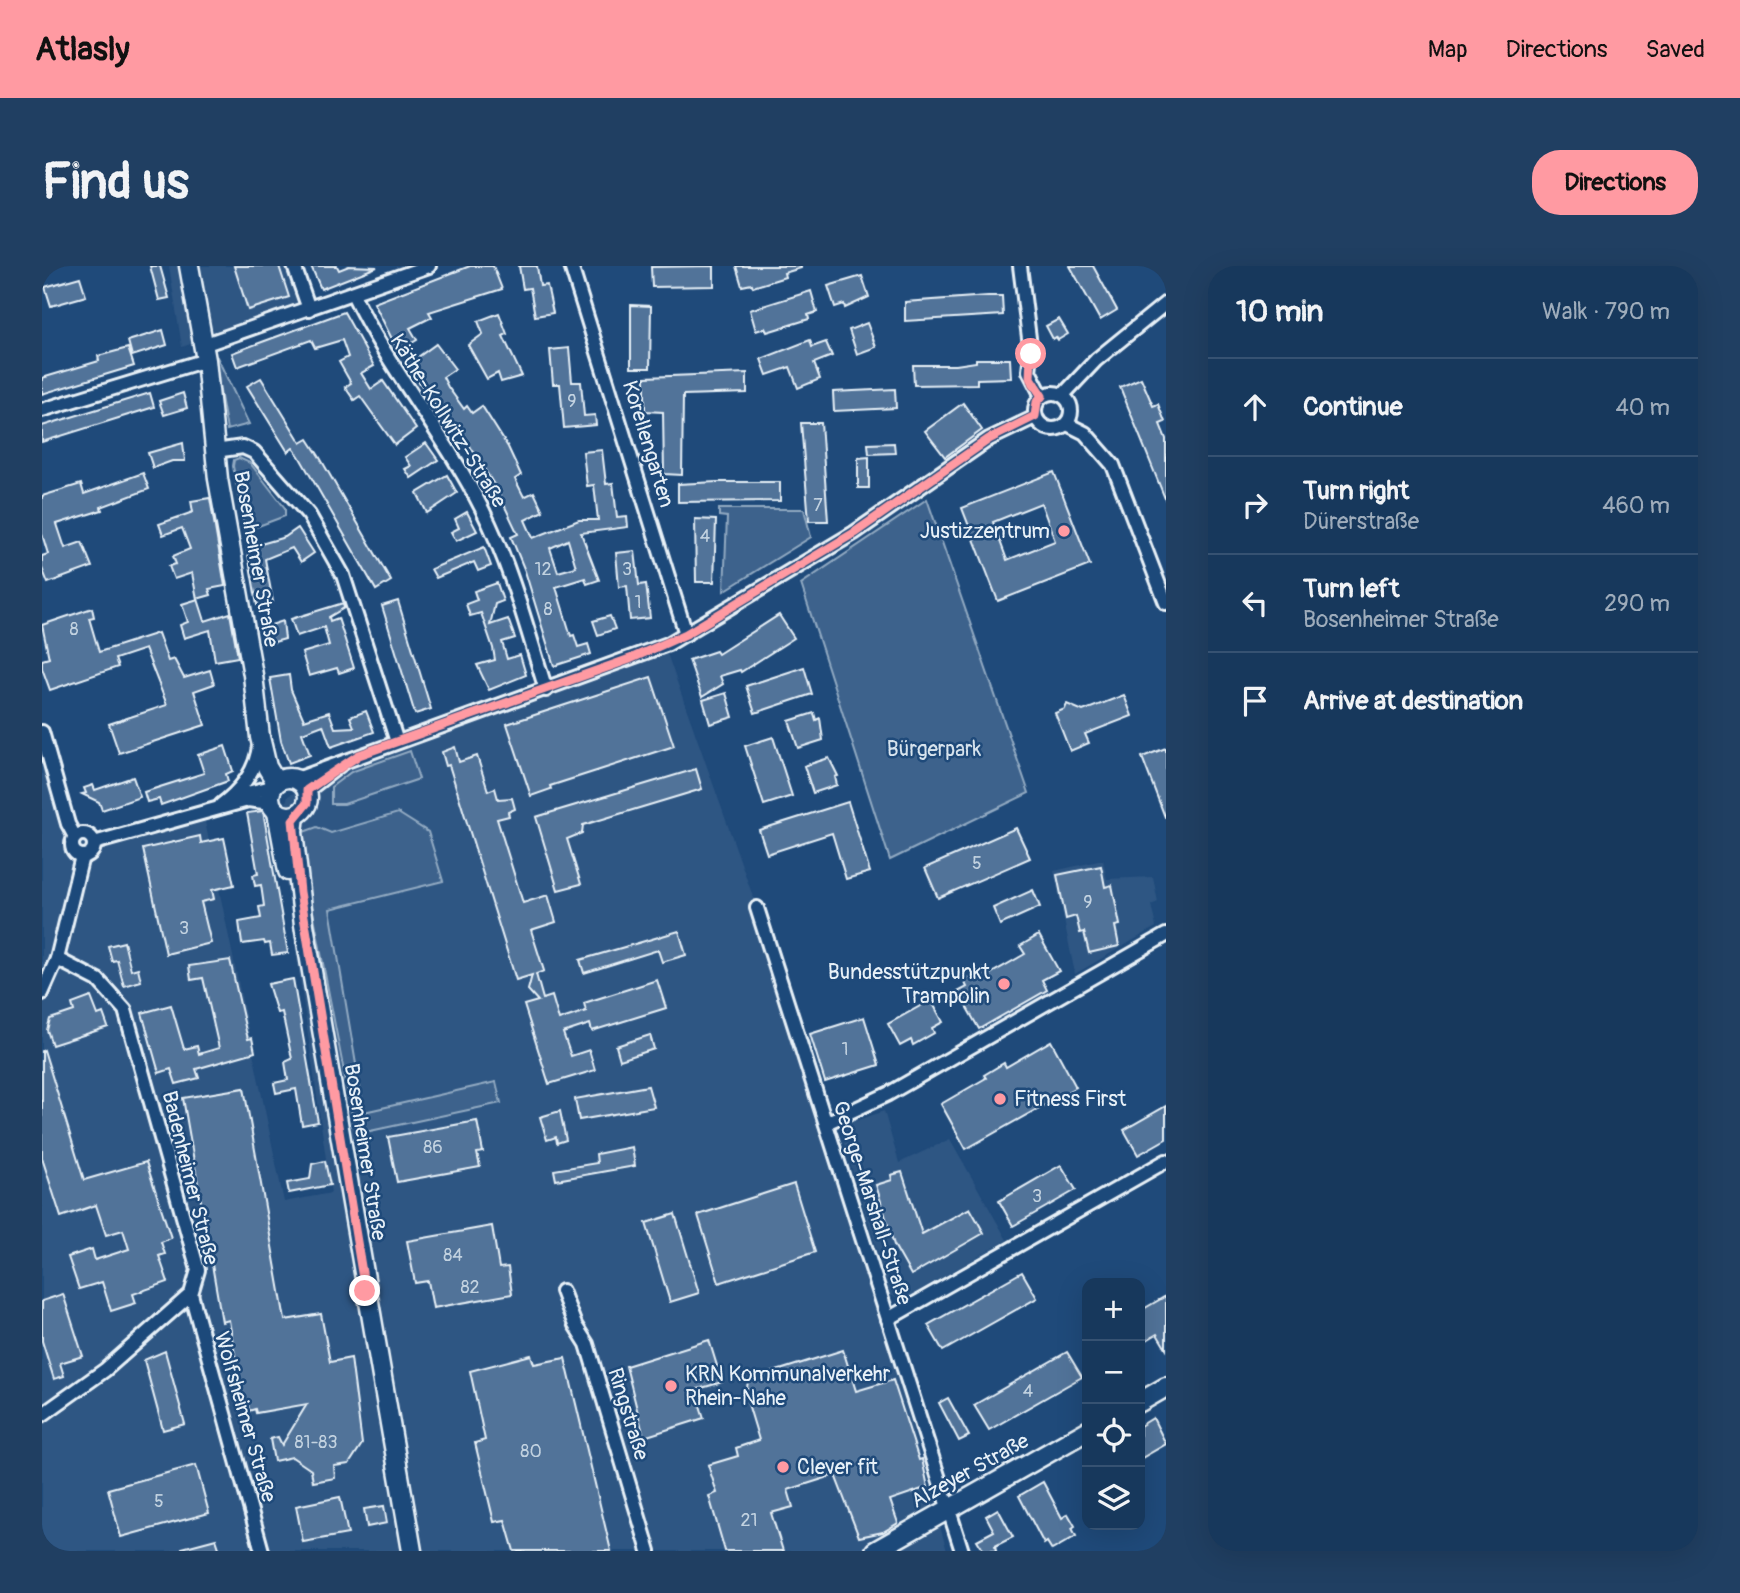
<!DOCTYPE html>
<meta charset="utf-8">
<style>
:root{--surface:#17385c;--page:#203f62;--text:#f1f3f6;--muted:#9eacbb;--line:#365272;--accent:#ff9aa2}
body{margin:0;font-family:Pangolin,sans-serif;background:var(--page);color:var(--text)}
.controls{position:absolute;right:21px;bottom:21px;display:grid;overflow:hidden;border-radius:14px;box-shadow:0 7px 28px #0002}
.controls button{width:63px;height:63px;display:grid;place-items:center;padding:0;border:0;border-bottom:2px solid var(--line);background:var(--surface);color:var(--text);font:35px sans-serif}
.stop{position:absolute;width:21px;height:21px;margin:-16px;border:5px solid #ff9aa2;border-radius:50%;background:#fff}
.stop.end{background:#ff9aa2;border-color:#fff;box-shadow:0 2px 7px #0008}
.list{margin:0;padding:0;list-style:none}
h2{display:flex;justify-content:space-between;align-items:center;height:91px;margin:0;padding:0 28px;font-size:30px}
h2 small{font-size:23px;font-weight:400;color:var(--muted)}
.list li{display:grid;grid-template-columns:46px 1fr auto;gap:21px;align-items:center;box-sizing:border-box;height:98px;padding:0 28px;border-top:2px solid var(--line)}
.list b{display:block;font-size:26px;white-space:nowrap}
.list p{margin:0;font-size:23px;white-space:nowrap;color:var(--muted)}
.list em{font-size:23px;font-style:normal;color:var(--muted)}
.icon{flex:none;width:38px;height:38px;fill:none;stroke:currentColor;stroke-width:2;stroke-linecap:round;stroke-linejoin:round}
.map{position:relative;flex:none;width:1124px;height:1285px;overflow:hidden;border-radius:28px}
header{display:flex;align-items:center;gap:42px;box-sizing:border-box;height:98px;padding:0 35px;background:var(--accent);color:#111}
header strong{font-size:33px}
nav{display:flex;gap:38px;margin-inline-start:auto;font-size:24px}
.intro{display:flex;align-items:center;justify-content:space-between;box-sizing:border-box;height:168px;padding:0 42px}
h1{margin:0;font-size:49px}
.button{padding:18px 32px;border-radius:28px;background:var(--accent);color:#111;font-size:24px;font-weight:700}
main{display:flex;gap:42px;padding:0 42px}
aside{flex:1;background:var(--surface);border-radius:28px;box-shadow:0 7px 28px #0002}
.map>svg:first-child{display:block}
.built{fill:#2e5683}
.green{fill:#3c628c;stroke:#92aac2;stroke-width:2}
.building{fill:#517399;stroke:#e8f1f8;stroke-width:2;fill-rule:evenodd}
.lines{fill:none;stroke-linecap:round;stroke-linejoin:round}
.street-casing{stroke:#e8f1f8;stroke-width:18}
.secondary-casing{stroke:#e8f1f8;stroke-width:23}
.street{stroke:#1f4a7a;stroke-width:12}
.secondary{stroke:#1f4a7a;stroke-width:18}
.route{stroke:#ff9aa2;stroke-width:9}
.poi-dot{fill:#ff9aa2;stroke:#1f4a7a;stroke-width:2.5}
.labels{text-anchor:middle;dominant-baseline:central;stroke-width:5;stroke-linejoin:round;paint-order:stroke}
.number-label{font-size:18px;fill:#c2d2e0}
.street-label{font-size:21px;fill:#e8f1f8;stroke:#1f4a7a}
.poi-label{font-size:21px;fill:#e8f1f8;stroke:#1f4a7a;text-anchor:start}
.park-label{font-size:21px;fill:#d7e3ed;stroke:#1f4a7a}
</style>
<header>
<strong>Atlasly</strong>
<nav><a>Map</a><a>Directions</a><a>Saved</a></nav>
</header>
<div class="intro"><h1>Find us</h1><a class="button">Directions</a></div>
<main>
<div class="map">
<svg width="1124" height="1285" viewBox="0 0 1124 1285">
<rect width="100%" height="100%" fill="#1f4a7a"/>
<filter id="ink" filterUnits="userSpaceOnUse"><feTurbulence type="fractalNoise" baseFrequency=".0143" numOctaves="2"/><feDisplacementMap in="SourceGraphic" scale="14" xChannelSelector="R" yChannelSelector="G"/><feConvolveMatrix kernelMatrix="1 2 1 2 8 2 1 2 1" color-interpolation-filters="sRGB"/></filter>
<g filter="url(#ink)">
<g class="built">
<path d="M127,0H247L259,38L140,81Z"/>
<path d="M622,379L715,642L784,857L905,1285H0V466L33,570L44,568L51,574L161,546L242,936L289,927L236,562L246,530L302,502Z"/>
<path d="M1061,594L1065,613L1111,611L1116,636L1109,639L1114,661L1033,708L1012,605Z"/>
<path d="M842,845L857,897L908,873L965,974L864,1032L849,1030L797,861Z"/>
</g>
<g class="green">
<path d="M175,91L207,158L185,164L172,92Z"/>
<path d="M197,192L208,197L243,242V250L203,265L191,200L192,194Z"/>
<path d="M885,233L987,527L848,594L759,318Z"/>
<path d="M677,243H762L769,271L682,325L685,251L677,250Z"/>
<path d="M368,485L377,513L302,538H289V521L309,506Z"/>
<path d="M356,547L386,566L401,615L288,643L322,846L454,816L459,837L314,868L256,568L275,561L289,567Z"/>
</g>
<g class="building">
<path d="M108,0H118L127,32L117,34Z"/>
<path d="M192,0H237L247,31L206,44Z"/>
<path d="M269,0H295L297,4L307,0L335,1L279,23Z"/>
<path d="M428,0H451L460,23L387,46L390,51L368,62L375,74L356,85L332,37Z"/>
<path d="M477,0H495L498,20L505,19L511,47L493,50L488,22L481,23Z"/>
<path d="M672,0V20L610,21L609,1Z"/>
<path d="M694,0H759V2L742,7L743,11L711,21L710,18L700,20Z"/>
<path d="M1028,0H1051L1075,44L1058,54Z"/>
<path d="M820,10L827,31L803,42L802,38L793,41L786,20Z"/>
<path d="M38,11L44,30L9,40L3,21Z"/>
<path d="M769,25L775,46L766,49L767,53L725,66L723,62L714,65L708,44Z"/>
<path d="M946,30H960L961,49L863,55V36Z"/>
<path d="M589,39L609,40L608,102H589Z"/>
<path d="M302,46L332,100L319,107L329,123L341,115L374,163L353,179L318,130L312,134L303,121L309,117L297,96L306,91L300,74L273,82L269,74L195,101L190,87Z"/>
<path d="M457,47L465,68L461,70L480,110L459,116L456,107L445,113L426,79L441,68L436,55Z"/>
<path d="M1017,53L1026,68L1016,74L1014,71L1011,73L1004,60Z"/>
<path d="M825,57L834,81L815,88L807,64Z"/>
<path d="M121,64L125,79L90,90L86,75Z"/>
<path d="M768,74L770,81L784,76L790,90L772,97L778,113L756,122L748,101L725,109L719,93Z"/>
<path d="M394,78L413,103L401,111L406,121L422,143L425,140L430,147L440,140L466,181L479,209L473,213L482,231L492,226L501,245L483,254L491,272L537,254H556L552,219L545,220L541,186L560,184L564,218L571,217L575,251L585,250L586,261L539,267L557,314L545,318L543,312L514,321L529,370L532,369L536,381L546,378L549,388L512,400L483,305L469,271L476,268L454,222L420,167L415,170L365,99ZM526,274L534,301L516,306L508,282Z"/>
<path d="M86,82L92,100L0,128V112L57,95L56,90Z"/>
<path d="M527,82L530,116H539L542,150L553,149L554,159L522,162L518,118H511L508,84Z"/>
<path d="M934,93H968L969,112L935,113V118L872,119L871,99H914L934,96Z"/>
<path d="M705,107V127L641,129L640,209L622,208L621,146L603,145V111Z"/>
<path d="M219,112L259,177L266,173L277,190L349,315L334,324L257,190L251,182L246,186L205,120Z"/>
<path d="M1099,112L1111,140L1116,138L1123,156L1118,158L1124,173V235L1078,121Z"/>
<path d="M853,123L854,142L792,145L791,126Z"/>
<path d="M108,127L112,141L0,176V160Z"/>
<path d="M141,127L145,142L122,149L117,135Z"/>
<path d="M921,137L940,164L903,191L883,165Z"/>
<path d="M759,157H779L786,255H767Z"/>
<path d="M141,177L143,195H130L111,202L106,187Z"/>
<path d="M384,177L396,194L369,212L363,203L369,200L363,191Z"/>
<path d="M852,177L853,187L827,188L826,178Z"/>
<path d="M827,191V222H816V192Z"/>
<path d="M1012,206L1048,299L956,335L920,242ZM999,237L1013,275L965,294L951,256Z"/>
<path d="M101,207L107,223L59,241L60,244L15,258L23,282L40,276L50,301L6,317L0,302V290L6,288L0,268V230L39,218L42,228Z"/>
<path d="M405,209L415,227L385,247L375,227Z"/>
<path d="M675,216H738V235L636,236V218Z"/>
<path d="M168,232L183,320L167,323L169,329L155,333L150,307L132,313L127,300L134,298L131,290L148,283L140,262L121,269L117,258L151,246L149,235Z"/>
<path d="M425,246L435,265L414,275L409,266L417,262L413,253Z"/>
<path d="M653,253L674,254L672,316H654Z"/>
<path d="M256,262L272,287L259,296L250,282L223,293L231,336L215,339L205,282L243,271Z"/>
<path d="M442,281L449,300L436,305L432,296L394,312L389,303Z"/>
<path d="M593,285L597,319L604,318L608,352L588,354L585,320L577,321L574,287Z"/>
<path d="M455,317L461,335L453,338L448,359L466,353L473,372L460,376L465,393L478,389L484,409L447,424L435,399L453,394L451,382L439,347L428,350L424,338L435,334L432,325Z"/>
<path d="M156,333L163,355L188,347L196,391L173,395L168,364L142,372L138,359L146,356L140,338Z"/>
<path d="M356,335L389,443L373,448L340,340Z"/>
<path d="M301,337L302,342L287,351L288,355L296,352L312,402L297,407L295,402L267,410L260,387L287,379L282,361L255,370L249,353Z"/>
<path d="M50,342L52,351L47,352L57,386L116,367L126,395L132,393L142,412L168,404L172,418L152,425L163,459L77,487L67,458L125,439L103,383L73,393L76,401L8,424L0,402V394L7,392L0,359Z"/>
<path d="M737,349L752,372L699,406L698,404L678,410L681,418L660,431L647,394L674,385L676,388Z"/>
<path d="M568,350L573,363L556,369L551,355Z"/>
<path d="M241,355L243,373L225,378L220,362Z"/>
<path d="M762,401L770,428L713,447L704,420Z"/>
<path d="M247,409L249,424L262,454L287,446L293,462L312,461L308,451L324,445L332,466L289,481L281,459L260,467L268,489L247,497L239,475L228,412Z"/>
<path d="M609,411L632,480L508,520L509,523L489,530L465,458Z"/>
<path d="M684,427L691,451L668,458L661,434Z"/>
<path d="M1082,429L1090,450L1043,468L1047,477L1028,485L1013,447L1023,443L1025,438L1041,445Z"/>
<path d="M772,447L774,454L778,452L781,474L756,482L747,455Z"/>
<path d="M731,471L750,530L722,539L703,480Z"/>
<path d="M183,480L191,505L184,508L186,515L119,539L117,533L105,536L102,526L162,507L156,489Z"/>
<path d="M413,481L417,496L435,490L446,525L453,522L456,533L470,532L473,543L466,546L467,550L455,553L481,637L506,629L514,656L489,664L502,705L494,708L501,733L510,730L517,754L544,745L542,737L615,714L624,742L550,765L548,758L521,767L529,790L547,784L553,804L507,818L482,739L496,735L486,724L490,709L474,714L407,499L404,500L400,486Z"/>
<path d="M1124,482V551H1123L1100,491Z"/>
<path d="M787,492L796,510L793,511L795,519L771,527L762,500Z"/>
<path d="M654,503L660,523L541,559L540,567L525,573L539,618L516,624L494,551Z"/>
<path d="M91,511L98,531L60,544L57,536L40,528L44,527L42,522L51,519L53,524Z"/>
<path d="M806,536L828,606L804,613L790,567L725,588L717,564Z"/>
<path d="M221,545L246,687L230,689L228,677L223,678L222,675L200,678L197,656L219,652L217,641L222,640L219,619L213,620L211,609L216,608L205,547Z"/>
<path d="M974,562L988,592L896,632L883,602Z"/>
<path d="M158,570L159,577L182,572L192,619L170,624L172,633L159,636L169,677L124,688L101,583Z"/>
<path d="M1059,600L1063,621L1070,619L1078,659L1073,660L1077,680L1047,687L1042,666L1038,667L1034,650L1024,653L1015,609Z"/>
<path d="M991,624L998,641L958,659L951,642Z"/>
<path d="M637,665L644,689L620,696L616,684L542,707L538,694Z"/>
<path d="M997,669L1017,705L1000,714L1005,724L937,763L916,726L925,721L922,715L943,703L946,709L983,688L978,680Z"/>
<path d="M82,676L89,704L96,702L99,715L82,720L75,694L70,695L66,680Z"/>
<path d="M188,694L204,765L206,773L210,772L213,786L154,803L157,812L134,818L129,803L117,807L100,747L129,739L142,783L155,780L157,788L177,782L161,712L149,714L147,700Z"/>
<path d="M251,713L276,856L260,859L254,823L234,827L232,817L246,814L243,796L250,793L240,746L235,747L226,718Z"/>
<path d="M49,731L56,749L61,747L66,761L10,779L5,764L8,753L32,745L30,738Z"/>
<path d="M889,734L901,756L890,762L892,767L871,779L869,774L858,780L846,758Z"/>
<path d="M822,751L837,799L783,816L768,768Z"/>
<path d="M608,769L612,783L578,794L574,780Z"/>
<path d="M1009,775L1034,821L924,883L899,838L944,812L942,809L962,797L964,801Z"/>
<path d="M2,784L42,914L104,896L129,972L119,976L123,988L117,990L126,1016L91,1028L94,1037L69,1045L60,1016L37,1023L26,991L50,983L53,994L87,983L81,964L64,969L54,939L19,951L0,892V785Z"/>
<path d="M606,820L612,841L537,854L533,833Z"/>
<path d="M202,822L243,1054L279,1048L288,1096L309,1092L320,1178L307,1198L292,1200L293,1212L271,1216L269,1204L250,1191L232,1195L228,1173L236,1171L240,1179L265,1138L214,1147L213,1143L207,1145L206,1139H202L201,1134L196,1135L192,1114L197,1113L187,1054L180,1056L141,832Z"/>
<path d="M1124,840V873L1096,889L1082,864Z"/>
<path d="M518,845L524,874L515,877L514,871L505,874L498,851Z"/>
<path d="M435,855L441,886L435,887L438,901L355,916L346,871Z"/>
<path d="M590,881L593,900L514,914L512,904L555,897L554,888Z"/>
<path d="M283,895L288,919L247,927L245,917L268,913L270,898Z"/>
<path d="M1019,899L1034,924L971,960L957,935Z"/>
<path d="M860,906L880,968L928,942L942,967L869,1009L852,979L834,919L850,914L849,909Z"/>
<path d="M752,918L773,986L677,1017L656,949Z"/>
<path d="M633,948L657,1027L628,1036L604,957Z"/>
<path d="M450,960L457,1002L466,1001L470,1028L391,1042L386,1015L373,1017L365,975Z"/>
<path d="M980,1006L995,1032L901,1085L886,1059Z"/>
<path d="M21,1028L41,1090L18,1097L22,1110L12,1113L0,1075V1035Z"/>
<path d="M1124,1030V1083L1115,1068L1098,1078V1045Z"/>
<path d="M667,1074L680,1116L653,1124L662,1152L602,1171L584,1100Z"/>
<path d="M801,1084L814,1125L851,1114L877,1194L880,1193L886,1221L848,1234L856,1257L841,1266L817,1271L793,1209L746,1224L751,1241L729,1247L741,1285H683L667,1230L675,1227L666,1199L696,1190L694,1182L717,1174L704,1131L706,1114Z"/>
<path d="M123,1085L143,1158L121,1164L102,1094Z"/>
<path d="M1025,1086L1040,1111L947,1164L932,1139Z"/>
<path d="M489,1089L492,1098L523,1092L569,1285H472L463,1254L452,1256L433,1177L443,1174L428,1105Z"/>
<path d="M906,1132L927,1170L917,1175L897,1137Z"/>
<path d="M1111,1152L1124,1178L1098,1193V1160Z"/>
<path d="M154,1199L167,1247L79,1271L66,1223Z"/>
<path d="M1001,1216L1020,1252L1026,1248L1033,1260L1030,1262L1034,1270L1010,1284L1005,1276L1002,1278L977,1230Z"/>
<path d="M298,1231L306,1268L261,1276L254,1240Z"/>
<path d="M342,1240L345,1257L325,1261L322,1243Z"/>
<path d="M956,1243L971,1271L953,1280L954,1285H942L935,1274L952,1265L944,1250Z"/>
<path d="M174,1273L178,1285H140V1282Z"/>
</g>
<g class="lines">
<defs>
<g id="street">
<path d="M252,0L267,43"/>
<path d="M529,0L644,368"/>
<path d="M978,0L989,88L987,105L1000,130"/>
<path d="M311,28C347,104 402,167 440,243C469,300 485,363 504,424"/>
<path d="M161,79L387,0"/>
<circle cx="1011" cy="145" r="18"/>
<path d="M1021,129L1054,94L1124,37"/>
<path d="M0,144L164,94"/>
<path d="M1025,158L1043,167L1071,199L1124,337"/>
<path d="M173,185L201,181L212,186L267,249L301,309L355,476"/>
<path d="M0,466L26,558L33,571"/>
<path d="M255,513L626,378L812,267L947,173L993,151"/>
<path d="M266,524L298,499"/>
<path d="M193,530L230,521"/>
<path d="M179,539C199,524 214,505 217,480"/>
<circle cx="41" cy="579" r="11"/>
<path d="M52,577L206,534L229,537"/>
<path d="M715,642L920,1285"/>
<path d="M0,727L15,693L40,590"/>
<path d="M784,857L846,828L1124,669"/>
<path d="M520,1025L533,1059L545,1078L607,1285"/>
<path d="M149,1028L220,1285"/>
<path d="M846,1053L1124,895"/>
<path d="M0,1149L63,1104L149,1028L156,1004L83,744L56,714L15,693"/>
</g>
<g id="secondary">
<path d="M147,0L164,94L176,213L211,409L218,471L225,501L234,516"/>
<circle cx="247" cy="531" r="19"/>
<path d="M235,546L246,605"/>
<path d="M253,550L251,566L262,659L370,1285"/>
<path d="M1098,1136L1124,1121"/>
<path d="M833,1285L1045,1165"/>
</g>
</defs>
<use href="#street" class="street-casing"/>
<use href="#secondary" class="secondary-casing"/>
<use href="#street" class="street"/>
<use href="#secondary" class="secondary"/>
</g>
</g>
<g class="lines" filter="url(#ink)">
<path class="route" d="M323,1025L258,626L251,554L265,537V524L317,489L588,393L644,368L812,267L947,173L993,150L995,136L1000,130L988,112L989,88"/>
</g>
<g class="poi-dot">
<circle cx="1022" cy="265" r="7"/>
<circle cx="962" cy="718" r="7"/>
<circle cx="958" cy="833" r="7"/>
<circle cx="629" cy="1120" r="7"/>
<circle cx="741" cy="1201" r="7"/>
</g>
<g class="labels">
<g class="number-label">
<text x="530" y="135">9</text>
<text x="776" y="239">7</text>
<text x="663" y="270">4</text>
<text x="501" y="303">12</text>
<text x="585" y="303">3</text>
<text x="596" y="336">1</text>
<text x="506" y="343">8</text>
<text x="32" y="363">8</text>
<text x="935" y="597">5</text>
<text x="1046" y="636">9</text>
<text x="142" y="662">3</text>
<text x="803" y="783">1</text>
<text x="391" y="881">86</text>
<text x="995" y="930">3</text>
<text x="411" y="989">84</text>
<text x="428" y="1021">82</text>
<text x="986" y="1125">4</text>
<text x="274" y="1176">81-83</text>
<text x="489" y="1185">80</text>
<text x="117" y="1235">5</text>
<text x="707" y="1254">21</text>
</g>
<g class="street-label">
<text transform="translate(406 155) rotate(58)">Käthe-Kollwitz-Straße</text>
<text transform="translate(606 178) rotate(73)">Korellengarten</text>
<text transform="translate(214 293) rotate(80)">Bosenheimer Straße</text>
<text transform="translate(323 886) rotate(81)">Bosenheimer Straße</text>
<text transform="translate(148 912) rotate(76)">Badenheimer Straße</text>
<text transform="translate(830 937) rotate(72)">George-Marshall-Straße</text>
<text transform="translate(586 1148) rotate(73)">Ringstraße</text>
<text transform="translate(203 1151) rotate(74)">Wolfsheimer Straße</text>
<text transform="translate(928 1205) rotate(-29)">Alzeyer Straße</text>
</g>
<g class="poi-label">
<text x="1008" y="265" text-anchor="end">Justizzentrum</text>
<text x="948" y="706" text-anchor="end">Bundesstützpunkt<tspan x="948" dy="24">Trampolin</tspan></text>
<text x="972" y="833">Fitness First</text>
<text x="643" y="1108">KRN Kommunalverkehr<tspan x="643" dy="24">Rhein-Nahe</tspan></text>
<text x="755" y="1201">Clever fit</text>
</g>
<g class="park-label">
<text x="892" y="483">Bürgerpark</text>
</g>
</g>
</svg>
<div class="controls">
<button>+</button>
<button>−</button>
<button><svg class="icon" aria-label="locate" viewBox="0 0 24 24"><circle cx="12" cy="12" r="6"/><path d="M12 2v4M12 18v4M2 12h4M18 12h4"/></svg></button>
<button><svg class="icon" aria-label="layers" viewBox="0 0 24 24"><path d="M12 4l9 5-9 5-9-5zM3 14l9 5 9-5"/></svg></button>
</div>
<div class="stop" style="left:989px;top:88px"></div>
<div class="stop end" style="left:323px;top:1025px"></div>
</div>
<aside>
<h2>10 min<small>Walk · 790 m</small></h2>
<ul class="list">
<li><svg class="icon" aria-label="ahead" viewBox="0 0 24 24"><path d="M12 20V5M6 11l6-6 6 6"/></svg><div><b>Continue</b></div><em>40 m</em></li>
<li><svg class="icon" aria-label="right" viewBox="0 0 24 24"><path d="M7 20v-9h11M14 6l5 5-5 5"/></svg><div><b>Turn right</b><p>Dürerstraße</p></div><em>460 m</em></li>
<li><svg class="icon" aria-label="left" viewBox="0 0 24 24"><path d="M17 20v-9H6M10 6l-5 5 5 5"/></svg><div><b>Turn left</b><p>Bosenheimer Straße</p></div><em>290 m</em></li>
<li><svg class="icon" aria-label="arrive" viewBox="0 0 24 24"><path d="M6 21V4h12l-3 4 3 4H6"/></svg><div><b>Arrive at destination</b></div></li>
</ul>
</aside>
</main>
